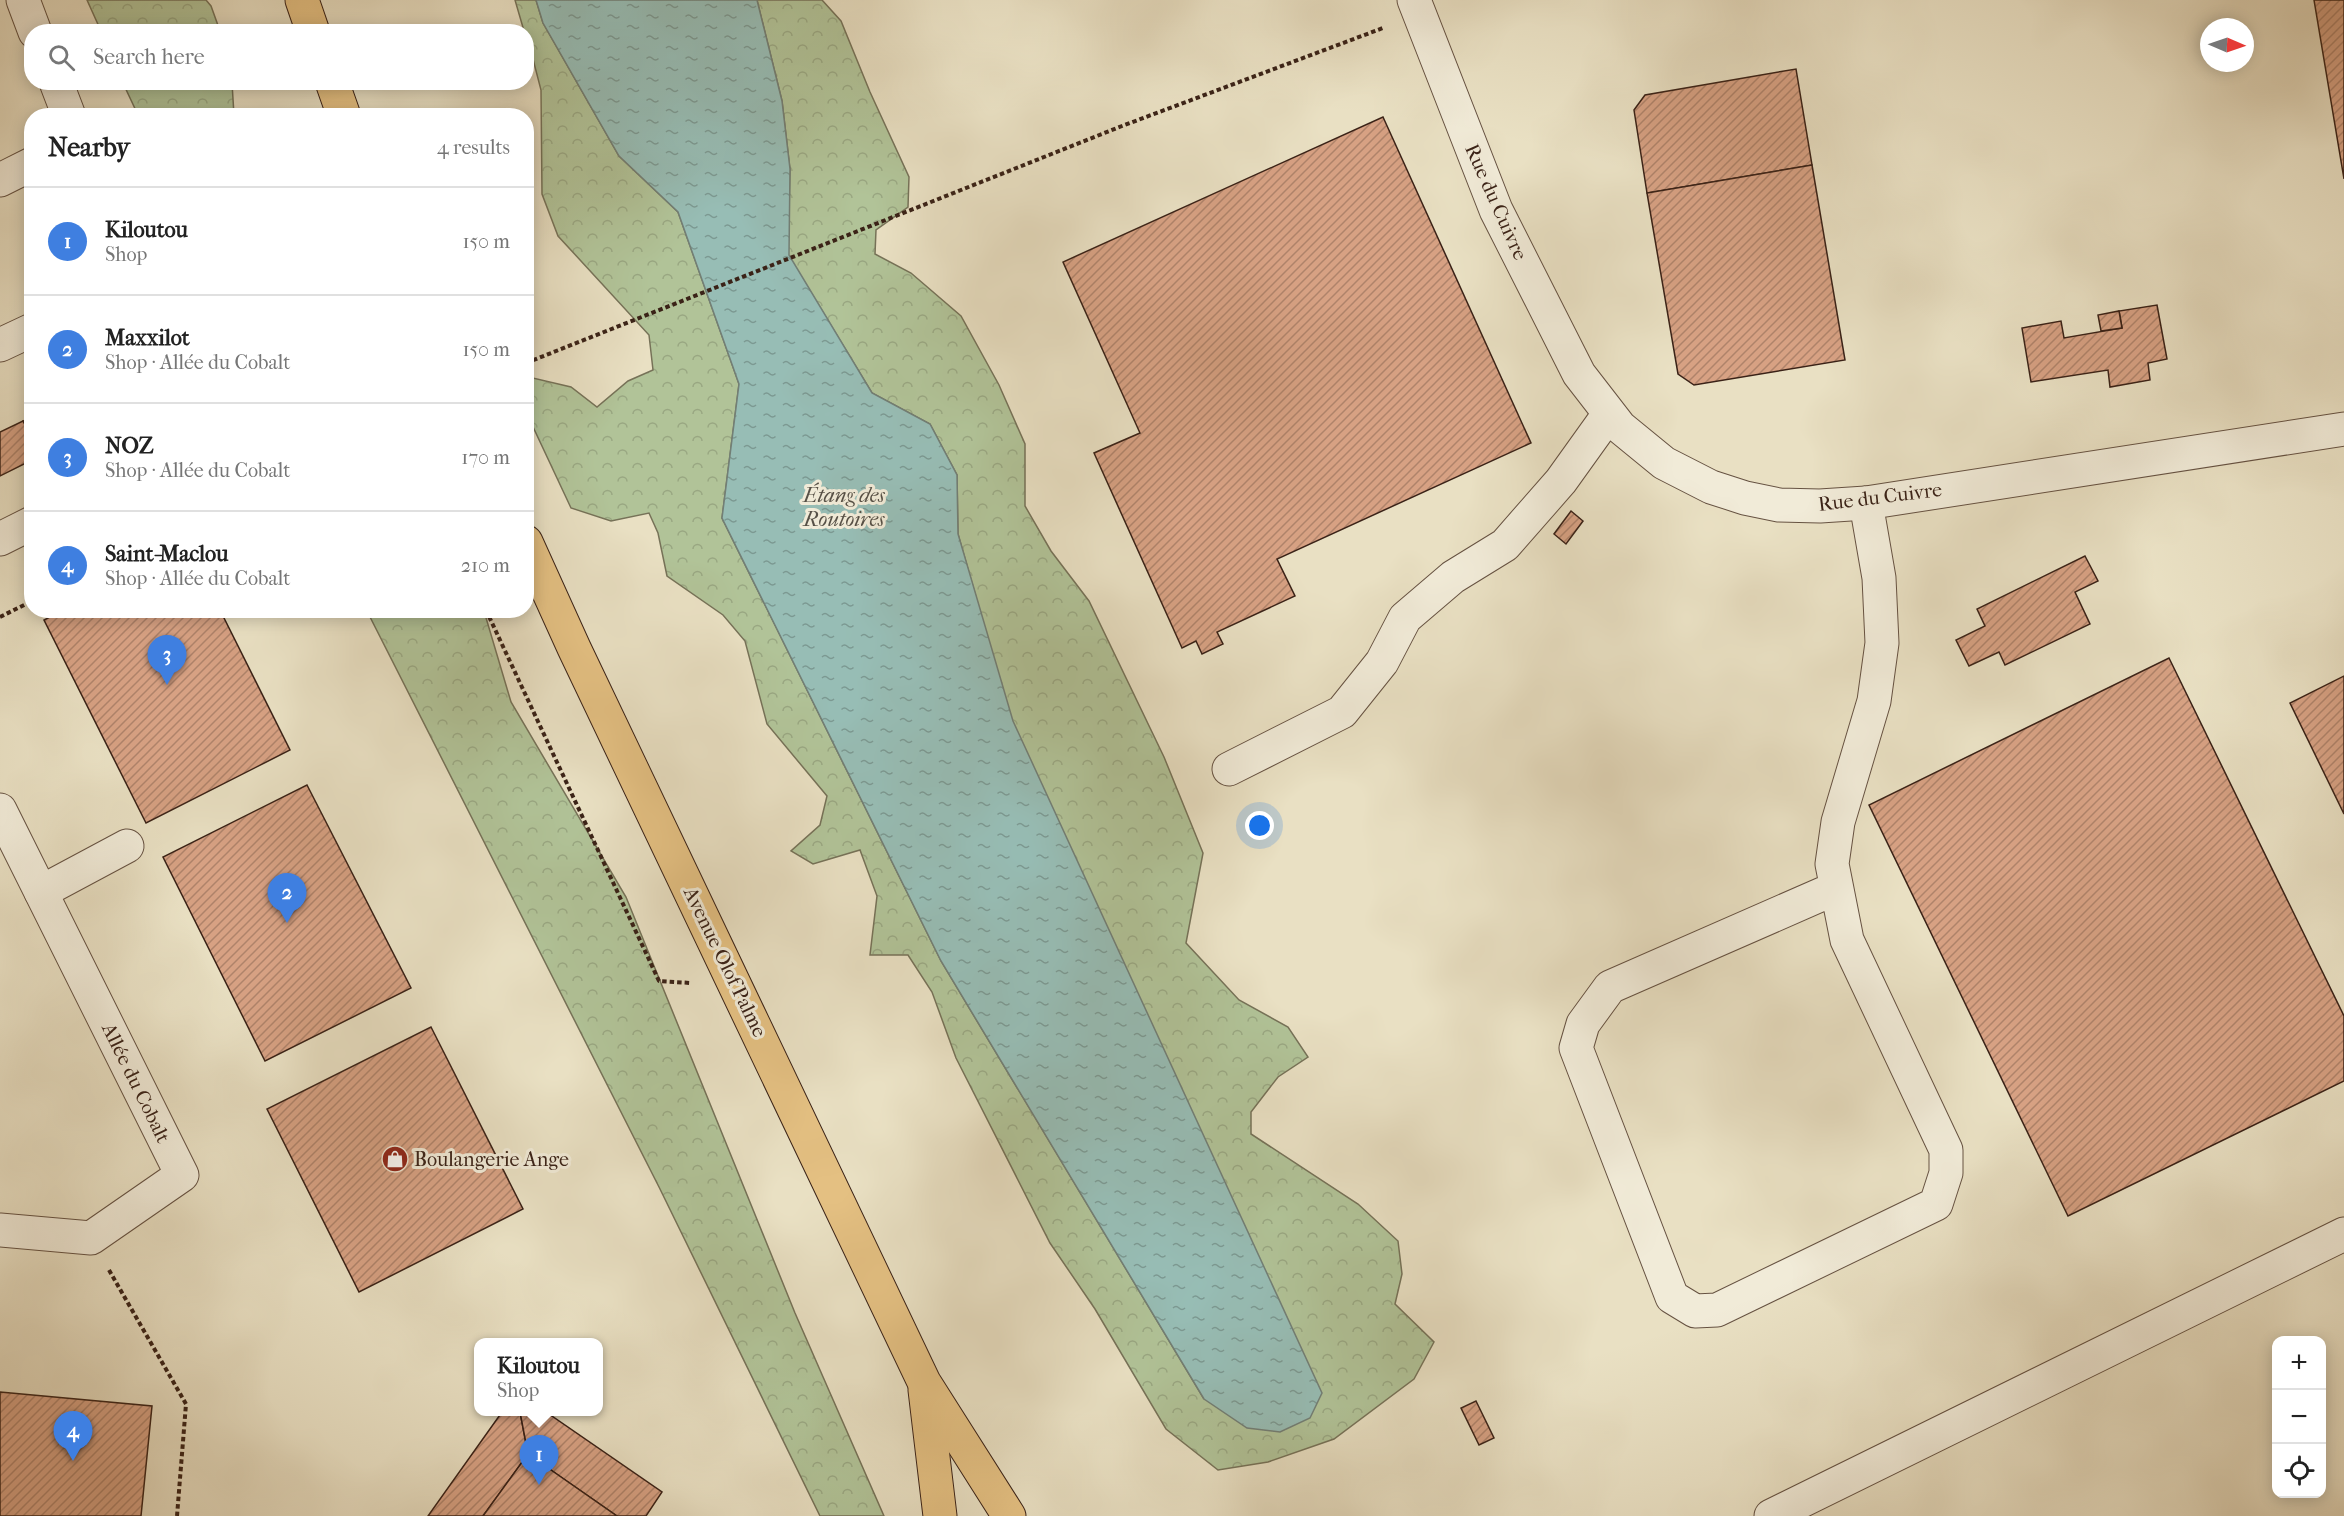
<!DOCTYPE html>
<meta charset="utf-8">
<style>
:root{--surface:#fff;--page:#f6f6f6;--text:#222;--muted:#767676;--line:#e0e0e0;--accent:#d93025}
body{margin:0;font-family:"IM FELL French Canon",serif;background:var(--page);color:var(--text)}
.controls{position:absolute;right:18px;bottom:18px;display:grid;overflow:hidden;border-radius:12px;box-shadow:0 3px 15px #0003}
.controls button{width:54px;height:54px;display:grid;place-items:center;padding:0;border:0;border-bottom:2px solid var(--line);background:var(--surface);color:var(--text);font:30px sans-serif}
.compass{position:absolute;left:2200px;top:18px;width:54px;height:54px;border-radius:50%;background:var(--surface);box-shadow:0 3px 15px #0003;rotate:92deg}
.you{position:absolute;left:1260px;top:826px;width:21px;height:21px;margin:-15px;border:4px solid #fff;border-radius:50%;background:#1a73e8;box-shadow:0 0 0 9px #1a73e833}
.badge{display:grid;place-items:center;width:39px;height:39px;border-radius:50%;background:var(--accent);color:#fff;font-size:20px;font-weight:700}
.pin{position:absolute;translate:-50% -50px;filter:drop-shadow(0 2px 3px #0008)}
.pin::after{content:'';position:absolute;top:32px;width:21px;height:18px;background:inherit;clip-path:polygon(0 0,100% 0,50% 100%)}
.popup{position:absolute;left:474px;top:1338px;width:129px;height:78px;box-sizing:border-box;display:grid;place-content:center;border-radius:12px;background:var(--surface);filter:drop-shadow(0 2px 4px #0005);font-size:20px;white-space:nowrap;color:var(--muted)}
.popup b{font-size:22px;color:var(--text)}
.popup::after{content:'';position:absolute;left:50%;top:100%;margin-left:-12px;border:12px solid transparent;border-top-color:var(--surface)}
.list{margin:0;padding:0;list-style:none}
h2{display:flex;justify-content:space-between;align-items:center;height:78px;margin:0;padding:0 24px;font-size:26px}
h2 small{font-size:20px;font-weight:400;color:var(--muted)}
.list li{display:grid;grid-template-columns:39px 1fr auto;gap:18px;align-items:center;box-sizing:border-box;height:108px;padding:0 24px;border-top:2px solid var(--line)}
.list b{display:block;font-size:22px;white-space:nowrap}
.list p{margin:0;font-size:20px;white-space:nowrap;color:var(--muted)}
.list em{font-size:20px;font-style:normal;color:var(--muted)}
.icon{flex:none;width:33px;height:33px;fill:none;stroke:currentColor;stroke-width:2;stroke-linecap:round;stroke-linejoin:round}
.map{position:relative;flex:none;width:2344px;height:1516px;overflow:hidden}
.search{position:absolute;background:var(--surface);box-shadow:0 3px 15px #0003;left:24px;top:24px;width:510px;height:66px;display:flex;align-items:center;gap:15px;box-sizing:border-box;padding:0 21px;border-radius:24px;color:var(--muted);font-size:22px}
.panel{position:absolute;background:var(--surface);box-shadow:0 3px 15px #0003;left:24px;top:108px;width:510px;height:510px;border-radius:24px}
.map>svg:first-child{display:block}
.forest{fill:url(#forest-crowns);stroke:#767258;stroke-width:1.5}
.water{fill:url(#water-ripples);stroke:#727f76;stroke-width:1.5}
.building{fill:url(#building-hatch);stroke:#3a2217;stroke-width:1.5}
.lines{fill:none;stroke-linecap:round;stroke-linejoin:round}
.minor-casing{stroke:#665242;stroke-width:35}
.major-casing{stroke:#3a2217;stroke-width:35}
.path{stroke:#3a2217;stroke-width:4;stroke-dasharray:4.5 3;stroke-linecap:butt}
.minor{stroke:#f1ebd8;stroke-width:33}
.major{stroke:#e4c082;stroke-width:33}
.labels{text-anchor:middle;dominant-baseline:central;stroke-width:6;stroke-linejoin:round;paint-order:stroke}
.street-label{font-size:20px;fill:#3a2217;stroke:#f1ebd8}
.poi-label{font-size:20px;fill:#3a2217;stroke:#f1ebd8;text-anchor:start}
.water-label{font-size:21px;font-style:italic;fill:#565046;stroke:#f1ebd8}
</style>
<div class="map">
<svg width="2344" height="1516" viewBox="0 0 2344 1516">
<defs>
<pattern id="forest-crowns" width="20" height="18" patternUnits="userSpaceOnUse" patternTransform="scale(1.5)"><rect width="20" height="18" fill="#b1c398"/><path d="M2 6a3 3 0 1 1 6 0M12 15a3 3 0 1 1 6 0" fill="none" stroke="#99a782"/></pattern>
<pattern id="water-ripples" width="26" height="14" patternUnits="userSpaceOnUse" patternTransform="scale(1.5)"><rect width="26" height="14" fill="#97bdb5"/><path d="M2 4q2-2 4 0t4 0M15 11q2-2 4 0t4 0" fill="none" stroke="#7c9992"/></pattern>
<pattern id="building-hatch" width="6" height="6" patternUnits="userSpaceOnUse" patternTransform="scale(1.5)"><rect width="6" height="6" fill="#d7a183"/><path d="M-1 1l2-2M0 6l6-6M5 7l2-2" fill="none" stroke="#af836a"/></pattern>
</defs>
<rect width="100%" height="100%" fill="#e9e0c3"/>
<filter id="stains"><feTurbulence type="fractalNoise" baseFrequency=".00333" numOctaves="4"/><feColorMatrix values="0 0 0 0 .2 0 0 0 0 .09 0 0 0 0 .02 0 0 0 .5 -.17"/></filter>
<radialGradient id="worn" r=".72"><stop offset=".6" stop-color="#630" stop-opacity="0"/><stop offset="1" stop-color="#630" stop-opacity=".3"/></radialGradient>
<g class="forest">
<path d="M87,0H206L211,6L220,31H101Z"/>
<path d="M515,0H536L543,23L619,156L678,212L739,384L722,518L941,961L1204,1399L958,534L957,475L930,424L872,393L788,255L790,169L782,101L757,0H822L841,21L870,92L909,177L908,207L876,230L875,254L911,273L961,316L999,385L1025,444V506L1051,551L1089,601L1164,757L1203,853L1186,943L1239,1000L1288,1027L1308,1057L1278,1077L1251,1112V1134L1358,1204L1398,1241L1402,1274L1395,1304L1434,1342L1414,1379L1334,1439L1268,1462L1218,1470L1166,1429L1095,1309L1050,1243L956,1058L932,992L908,955H870L877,896L860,850L813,864L791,851L820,825L827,796L767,724L745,641L723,615L667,576L658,533L649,513L611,521L571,508L527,414V387L533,378L571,387L597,407L628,381L653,370L649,335L558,236L542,194L541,90L526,32L524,31Z"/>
<path d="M123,83H232L234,115H138Z"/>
<path d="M367,611H484L511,702L626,897L795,1313L884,1516H820L659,1187Z"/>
</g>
<path class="water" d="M536,0H757L782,101L790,169L789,255L872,393L930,424L957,475L958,534L1013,721L1322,1393L1310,1418L1280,1432L1247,1428L1204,1399L941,961L722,518L739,384L678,212L619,156L543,23Z"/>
<g class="building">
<path d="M2314,0H2344V179Z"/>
<path d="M1796,69L1812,165L1647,193L1634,110L1645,95Z"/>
<path d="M1383,117L1531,443L1277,559L1295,596L1217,632L1223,644L1202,654L1196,641L1182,648L1094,453L1140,433L1063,262Z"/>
<path d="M1812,165L1845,360L1694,385L1678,374L1647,193Z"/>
<path d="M2157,305L2167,359L2148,363L2150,380L2110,387L2108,370L2031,382L2022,328L2061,321L2064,338L2122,328L2119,311Z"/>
<path d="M2119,311L2122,328L2101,331L2098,315Z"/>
<path d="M32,417V439L23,421Z"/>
<path d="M23,421L32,439V460L0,476V432Z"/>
<path d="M1571,511L1583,521L1566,544L1554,534Z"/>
<path d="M2085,556L2098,581L2075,592L2090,624L2005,665L1999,652L1969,666L1956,640L1985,626L1977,609Z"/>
<path d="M63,610H220L290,750L146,823L44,620Z"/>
<path d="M2169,658L2344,1016V1081L2068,1216L1869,805Z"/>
<path d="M2344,676V814L2290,703Z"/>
<path d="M307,785L411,988L265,1061L163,857Z"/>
<path d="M431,1027L523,1209L359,1292L267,1109Z"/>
<path d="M0,1392L152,1406L141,1516H0Z"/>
<path d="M1476,1401L1494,1438L1479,1445L1461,1408Z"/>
<path d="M502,1412H520L528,1454L483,1516H428Z"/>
<path d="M520,1412H546L662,1492L646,1516H617L528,1454Z"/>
<path d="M528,1454L617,1516H483Z"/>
</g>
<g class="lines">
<defs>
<g id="minor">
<path d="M23,0L35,32"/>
<path d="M1414,0L1496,210L1579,374L1620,427L1664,463L1711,487L1745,498L1779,505L1820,506L1866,503L2344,429"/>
<path d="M56,82L69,116"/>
<path d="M0,180L32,164"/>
<path d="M0,345L32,330"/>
<path d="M0,539L32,523"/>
<path d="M1229,769L1342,712L1382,662L1405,618L1453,577L1505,545L1561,481L1609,414"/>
<path d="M0,810L182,1175L91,1238L0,1230"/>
<path d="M1836,888L1610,987L1583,1024L1576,1048L1672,1297L1695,1311L1717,1310L1936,1204L1946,1173V1150L1847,940L1832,864L1838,822L1874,701L1882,643L1879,578L1866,503"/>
<path d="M41,892L127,846"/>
<path d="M1771,1516L2344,1234"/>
</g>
<g id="major">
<path d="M302,0L313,32"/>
<path d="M332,82L344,116"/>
<path d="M526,542L574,648L924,1382L1009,1516"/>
<path d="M925,1390L940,1516"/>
</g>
</defs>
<use href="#minor" class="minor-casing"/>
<use href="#major" class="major-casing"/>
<g class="path">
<path d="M526,363L1122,126L1383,28"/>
<path d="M486,610L659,981L691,983"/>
<path d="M0,617L32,601"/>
<path d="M109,1270L186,1404L177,1516"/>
</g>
<use href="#minor" class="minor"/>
<use href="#major" class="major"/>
</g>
<defs>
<symbol id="shop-disc" viewBox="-11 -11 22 22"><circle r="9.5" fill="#8f2418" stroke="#f1ebd8"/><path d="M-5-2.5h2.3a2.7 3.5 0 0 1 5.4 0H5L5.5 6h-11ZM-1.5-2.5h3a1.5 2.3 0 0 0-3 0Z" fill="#fff"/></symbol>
</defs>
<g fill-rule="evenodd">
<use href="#shop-disc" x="380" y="1144" width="30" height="30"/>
</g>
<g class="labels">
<g class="street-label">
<text transform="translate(1496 202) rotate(66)">Rue du Cuivre</text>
<text transform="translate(1880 497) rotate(-7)">Rue du Cuivre</text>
<text transform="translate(725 962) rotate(64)">Avenue Olof Palme</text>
<text transform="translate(136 1083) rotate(64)">Allée du Cobalt</text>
</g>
<g class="poi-label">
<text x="414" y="1159">Boulangerie Ange</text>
</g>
<g class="water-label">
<text x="844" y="495">Étang des<tspan x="844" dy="24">Routoires</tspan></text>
</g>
</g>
<rect width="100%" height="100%" filter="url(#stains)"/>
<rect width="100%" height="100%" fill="url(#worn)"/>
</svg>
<div class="controls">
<button>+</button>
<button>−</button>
<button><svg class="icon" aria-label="locate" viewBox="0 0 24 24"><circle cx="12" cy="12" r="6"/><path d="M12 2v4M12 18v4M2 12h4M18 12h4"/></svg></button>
</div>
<svg class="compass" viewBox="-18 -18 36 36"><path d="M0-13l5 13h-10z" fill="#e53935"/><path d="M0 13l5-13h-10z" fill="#767676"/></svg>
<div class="you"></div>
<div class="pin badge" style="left:539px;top:1485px;background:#3f7fe0">1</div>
<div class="popup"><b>Kiloutou</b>Shop</div>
<div class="pin badge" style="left:287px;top:923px;background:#3f7fe0">2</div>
<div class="pin badge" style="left:167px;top:685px;background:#3f7fe0">3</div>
<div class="pin badge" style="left:73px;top:1461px;background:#3f7fe0">4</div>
<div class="search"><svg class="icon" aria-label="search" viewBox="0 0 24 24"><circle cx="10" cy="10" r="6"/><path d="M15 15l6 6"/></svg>Search here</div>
<section class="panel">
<h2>Nearby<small>4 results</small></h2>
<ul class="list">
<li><span class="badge" style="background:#3f7fe0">1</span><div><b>Kiloutou</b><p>Shop</p></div><em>150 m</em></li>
<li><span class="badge" style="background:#3f7fe0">2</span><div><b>Maxxilot</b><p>Shop · Allée du Cobalt</p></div><em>150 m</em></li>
<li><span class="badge" style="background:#3f7fe0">3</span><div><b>NOZ</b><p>Shop · Allée du Cobalt</p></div><em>170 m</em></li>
<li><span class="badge" style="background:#3f7fe0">4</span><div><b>Saint-Maclou</b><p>Shop · Allée du Cobalt</p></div><em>210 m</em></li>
</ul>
</section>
</div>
